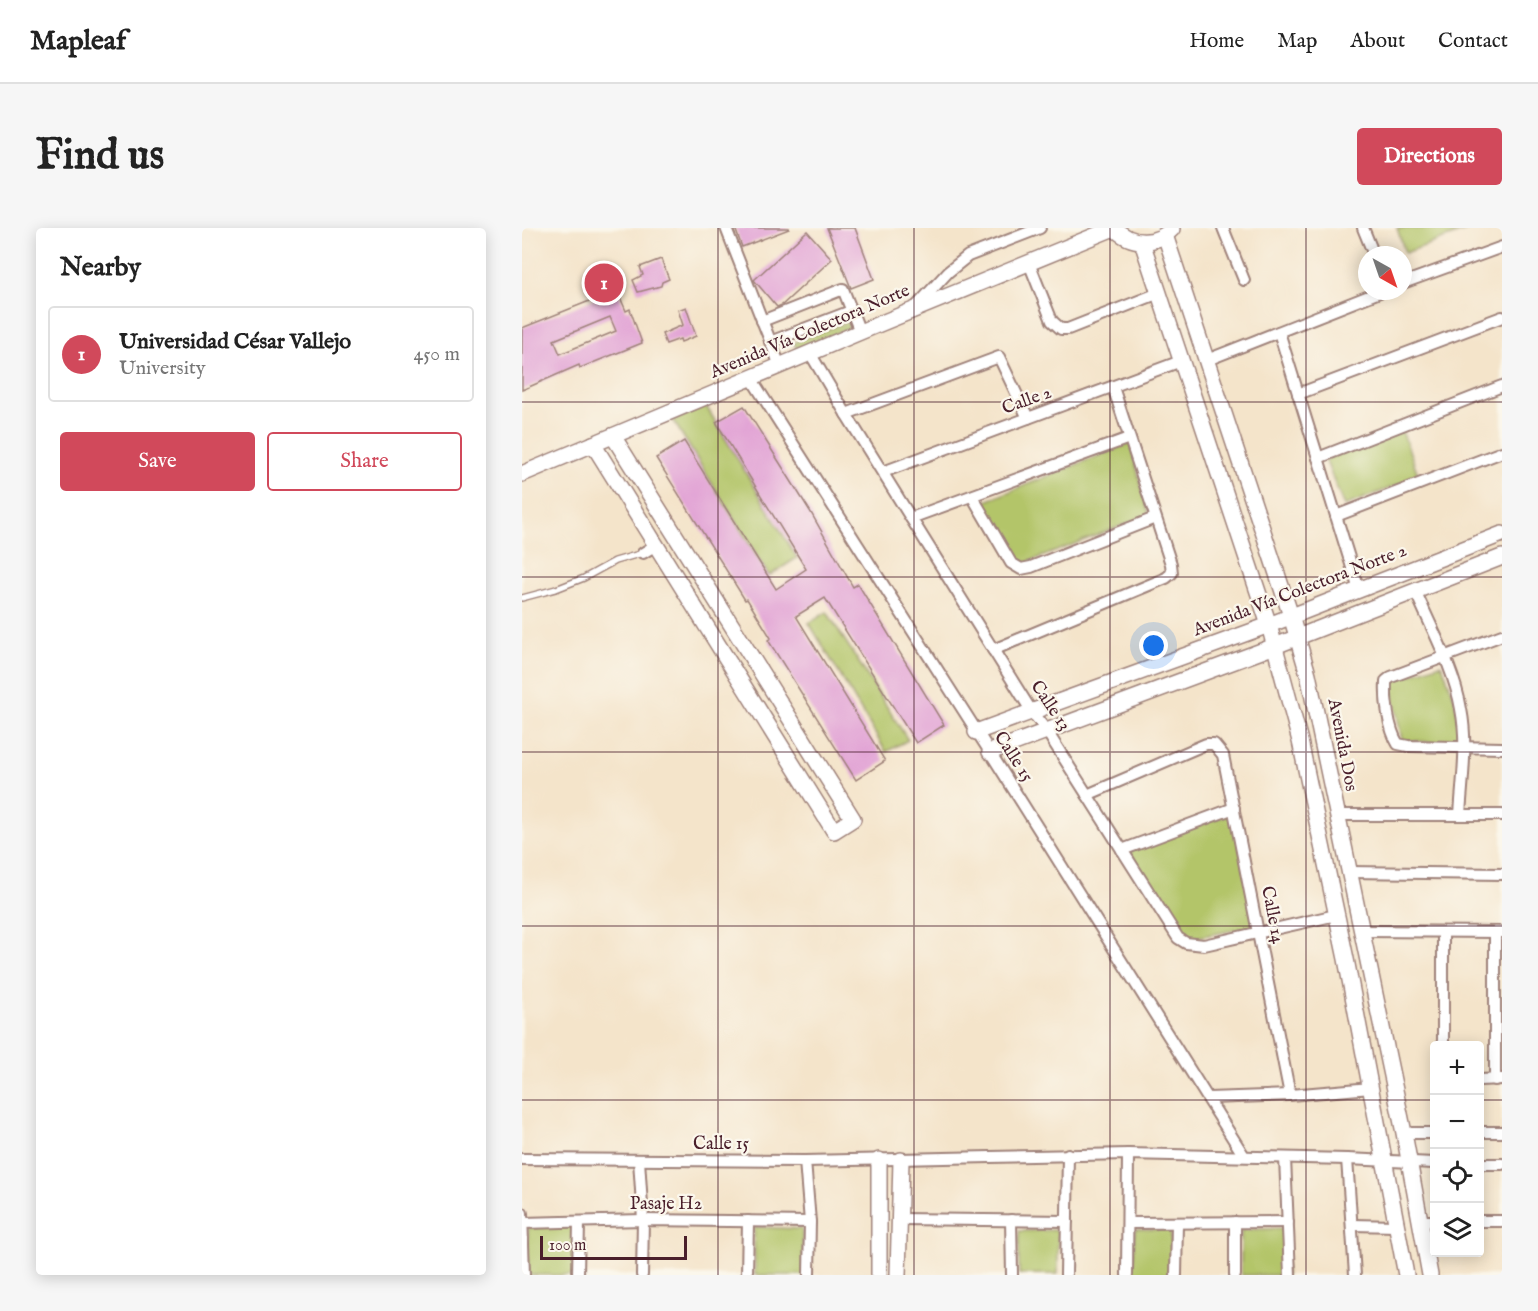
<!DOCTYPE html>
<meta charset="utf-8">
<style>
:root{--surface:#fff;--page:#f6f6f6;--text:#222;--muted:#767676;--line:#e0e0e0;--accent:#d1495b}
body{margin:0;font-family:"IM FELL English",serif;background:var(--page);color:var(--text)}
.controls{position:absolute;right:18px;bottom:18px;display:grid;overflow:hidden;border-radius:6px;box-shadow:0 3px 15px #0003}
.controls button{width:54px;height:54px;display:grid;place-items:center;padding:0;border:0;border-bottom:2px solid var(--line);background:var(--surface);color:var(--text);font:30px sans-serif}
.compass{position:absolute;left:836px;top:18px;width:54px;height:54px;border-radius:50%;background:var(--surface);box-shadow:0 3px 15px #0003;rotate:140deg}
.scale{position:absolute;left:18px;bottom:15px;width:147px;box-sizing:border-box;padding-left:6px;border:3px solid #4a1f2b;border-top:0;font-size:16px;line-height:21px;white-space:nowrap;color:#4a1f2b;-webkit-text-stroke:4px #fbf7ec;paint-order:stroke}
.you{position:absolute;left:632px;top:418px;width:21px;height:21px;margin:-15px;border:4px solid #fff;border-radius:50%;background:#1a73e8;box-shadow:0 0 0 9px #1a73e833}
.badge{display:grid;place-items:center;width:39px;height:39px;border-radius:50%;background:var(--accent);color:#fff;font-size:20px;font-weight:700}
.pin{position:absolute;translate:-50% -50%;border:3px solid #fff;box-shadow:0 2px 6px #0006}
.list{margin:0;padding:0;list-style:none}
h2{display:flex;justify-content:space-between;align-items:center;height:78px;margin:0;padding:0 24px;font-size:26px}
h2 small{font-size:20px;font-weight:400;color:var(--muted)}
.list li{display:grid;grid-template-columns:39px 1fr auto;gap:18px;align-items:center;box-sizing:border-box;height:96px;margin:0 12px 12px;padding:0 12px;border:2px solid var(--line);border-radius:6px}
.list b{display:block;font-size:22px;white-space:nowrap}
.list p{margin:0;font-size:20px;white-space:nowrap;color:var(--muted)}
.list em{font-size:20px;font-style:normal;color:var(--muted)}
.actions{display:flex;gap:12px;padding:18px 24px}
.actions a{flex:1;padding:14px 0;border:2px solid var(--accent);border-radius:6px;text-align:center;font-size:21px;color:var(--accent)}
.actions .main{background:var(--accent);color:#fff}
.icon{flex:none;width:33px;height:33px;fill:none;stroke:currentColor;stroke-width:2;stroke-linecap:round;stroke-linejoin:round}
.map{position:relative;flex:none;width:980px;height:1047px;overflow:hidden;border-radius:6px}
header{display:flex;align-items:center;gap:36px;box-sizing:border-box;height:84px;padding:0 30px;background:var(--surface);border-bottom:2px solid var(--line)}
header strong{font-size:28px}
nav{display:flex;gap:33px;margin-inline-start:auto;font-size:21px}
.intro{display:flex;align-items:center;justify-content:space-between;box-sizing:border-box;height:144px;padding:0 36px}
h1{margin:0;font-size:42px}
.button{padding:15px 27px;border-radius:6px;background:var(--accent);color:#fff;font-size:21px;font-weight:700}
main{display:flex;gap:36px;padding:0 36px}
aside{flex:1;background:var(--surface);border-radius:6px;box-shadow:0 3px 15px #0003}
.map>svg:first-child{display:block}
.green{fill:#b3c569;stroke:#7e724a;stroke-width:1.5}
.building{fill:#e2a4d5;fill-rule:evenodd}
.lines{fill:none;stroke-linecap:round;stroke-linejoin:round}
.lane-casing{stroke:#9f827a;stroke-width:8}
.street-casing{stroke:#9f827a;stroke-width:14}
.secondary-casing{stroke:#9f827a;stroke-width:18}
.lane{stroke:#fff;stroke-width:5}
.street{stroke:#fff;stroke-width:10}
.secondary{stroke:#fff;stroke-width:15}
.grid{fill:none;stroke:#4a1f2b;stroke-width:1.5;stroke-opacity:0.55}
.labels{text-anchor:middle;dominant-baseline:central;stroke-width:4.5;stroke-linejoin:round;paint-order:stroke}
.street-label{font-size:18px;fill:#4a1f2b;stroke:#fbf7ec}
</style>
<header>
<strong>Mapleaf</strong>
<nav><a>Home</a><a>Map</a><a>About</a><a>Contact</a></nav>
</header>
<div class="intro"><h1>Find us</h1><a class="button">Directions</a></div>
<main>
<aside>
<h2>Nearby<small></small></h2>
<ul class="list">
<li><span class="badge">1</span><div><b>Universidad César Vallejo</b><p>University</p></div><em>450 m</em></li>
</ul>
<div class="actions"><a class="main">Save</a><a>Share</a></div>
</aside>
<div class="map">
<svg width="980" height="1047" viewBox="0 0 980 1047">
<rect width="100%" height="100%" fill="#fbf7ec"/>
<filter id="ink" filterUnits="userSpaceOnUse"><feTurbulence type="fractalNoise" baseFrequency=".0167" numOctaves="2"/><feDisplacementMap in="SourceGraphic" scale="12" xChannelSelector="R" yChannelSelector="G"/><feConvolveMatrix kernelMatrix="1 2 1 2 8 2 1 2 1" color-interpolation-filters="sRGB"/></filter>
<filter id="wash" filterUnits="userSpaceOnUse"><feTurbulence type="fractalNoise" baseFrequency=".008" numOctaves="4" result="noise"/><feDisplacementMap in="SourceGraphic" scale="24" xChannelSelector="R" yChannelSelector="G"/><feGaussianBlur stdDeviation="1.35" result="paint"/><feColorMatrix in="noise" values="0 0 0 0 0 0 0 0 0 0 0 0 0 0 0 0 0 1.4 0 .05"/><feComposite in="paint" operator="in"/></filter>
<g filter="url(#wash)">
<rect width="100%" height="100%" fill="#f4e4ca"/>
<g class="green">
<path d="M875,0H951L883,25Z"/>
<path d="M325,94L327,97V100L275,120L271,115Z"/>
<path d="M184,178L275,330L247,348L151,192Z"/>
<path d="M880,203L897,249L822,278L803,231Z"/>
<path d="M608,215L627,287L504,335L494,331L459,275Z"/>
<path d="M305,384L386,512L364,524L287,395Z"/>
<path d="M918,436L921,439L933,472L938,511L934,516L880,512L869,457L872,453Z"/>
<path d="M705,587L712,591L733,695L729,699L671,710L661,708L608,625L611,621Z"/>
<path d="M55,998L53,1047H6V1000Z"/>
<path d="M234,999L280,1001L282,1047H233L232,1001Z"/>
<path d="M762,1000L764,1047H719V1002Z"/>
<path d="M613,1001L649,1002V1047H611Z"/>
<path d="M536,1002V1046H497V1003Z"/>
</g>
<g id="blocks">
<g class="building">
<path d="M213,0H267V1L220,19Z"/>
<path d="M305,0H333L352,51L329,60Z"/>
<path d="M285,3L310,31L260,77L255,79L232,52Z"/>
<path d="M139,31L147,51L140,54L139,58L116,64L111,52L121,47L118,39Z"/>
<path d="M95,62L104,83L108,81L120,115L58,140L57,137L0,162V100ZM88,89L94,103L38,126L32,112Z"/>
<path d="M164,79L174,108L159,114L158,111L144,116L140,106L161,97L156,82Z"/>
<path d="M222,178L288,283L331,359L336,356L422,497L394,515L303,370L287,380L274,388L363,533L334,552L246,412L249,410L225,371L223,372L134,230L162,213L254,361L284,341L194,194Z"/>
</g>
</g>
</g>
<g filter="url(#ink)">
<use href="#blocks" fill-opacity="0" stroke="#9f827a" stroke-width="1.5"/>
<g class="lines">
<defs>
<path id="lane" d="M0,370L34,361L62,350L93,333L121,325"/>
<g id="street">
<path d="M204,0L258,138"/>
<path d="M701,0L722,52"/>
<path d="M841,0L852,27"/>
<path d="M507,35L530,93L539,101H546L637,65"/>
<path d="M881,55L980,19"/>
<path d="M392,81L426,44L446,28L518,0"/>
<path d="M240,93L321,61L338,104"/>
<path d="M757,104L837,362"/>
<path d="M248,114L329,83"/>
<path d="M288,125L324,186L510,484L524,502L656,710L664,715L682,717L814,687"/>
<path d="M685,132L860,63"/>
<path d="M229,150L468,524L722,928"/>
<path d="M776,166L980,89"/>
<path d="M324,186L477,129L506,190"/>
<path d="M796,230L980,158"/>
<path d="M361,244L659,133"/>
<path d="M450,268L489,335L499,341L509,339L633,290"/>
<path d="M814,288L980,224"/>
<path d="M389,290L607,210"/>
<path d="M121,325L134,317"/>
<path d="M893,362C909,400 932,440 939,481C946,516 940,552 938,587"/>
<path d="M980,407L869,449L864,453C863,472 866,500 876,516L886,518L980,520"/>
<path d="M471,422L644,350L650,345L649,336L591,159"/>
<path d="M565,567L684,516H692L701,527L768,867"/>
<path d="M814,587H980"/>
<path d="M600,622L712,580"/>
<path d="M827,644L980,646"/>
<path d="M840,703L980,704"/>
<path d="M921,704V818"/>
<path d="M957,852L980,851"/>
<path d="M973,852V704"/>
<path d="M687,870L768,867L849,860"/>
<path d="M957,904H980"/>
<path d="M882,905H912"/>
<path d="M763,930L768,1047"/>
<path d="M0,931L283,933L606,926L825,931L912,935"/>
<path d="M825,931L833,1047"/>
<path d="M117,932L121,992L120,1047"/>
<path d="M283,933L288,994L287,1047"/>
<path d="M957,936H980"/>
<path d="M0,985L2,1047"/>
<path d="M377,991L545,993"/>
<path d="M489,992L490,1047"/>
<path d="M898,993H912"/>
<path d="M957,993H980"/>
<path d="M713,994V1047"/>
<path d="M0,995L121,992L288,994"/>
<path d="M606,995L766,994"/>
<path d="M831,997L874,998"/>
<path d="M56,1047L57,994"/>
<path d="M225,1047L226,993"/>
<path d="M544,1047L546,926"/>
<path d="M605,1047L606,926"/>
<path d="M654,1047L655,995"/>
</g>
<g id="secondary">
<path d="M592,0C609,17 633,18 650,1"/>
<path d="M643,7L769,388L786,446L882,905L908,1047"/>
<path d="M620,14L747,397L778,513L824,731L884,1047"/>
<path d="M71,216L312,603L331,591L91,208"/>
<path d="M0,246L350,99L592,0"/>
<path d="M454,504L747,397L980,306"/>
<path d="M468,524L753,418L980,329"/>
<path d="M357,1047V932"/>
<path d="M376,1047L379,932"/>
</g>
</defs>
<use href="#lane" class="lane-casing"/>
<use href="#street" class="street-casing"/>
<use href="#secondary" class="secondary-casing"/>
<use href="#lane" class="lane"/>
<use href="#street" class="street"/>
<use href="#secondary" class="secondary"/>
</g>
</g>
<path class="grid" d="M196,0V1047M392,0V1047M588,0V1047M784,0V1047M0,174H980M0,349H980M0,524H980M0,698H980M0,872H912M957,872H980"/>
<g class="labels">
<g class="street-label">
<text transform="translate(288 104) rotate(-23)">Avenida Vía Colectora Norte</text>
<text transform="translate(505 173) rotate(-20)">Calle 2</text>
<text transform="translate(778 363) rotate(-21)">Avenida Vía Colectora Norte 2</text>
<text transform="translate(528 478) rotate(56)">Calle 13</text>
<text transform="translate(820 517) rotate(79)">Avenida Dos</text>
<text transform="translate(491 529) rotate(57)">Calle 15</text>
<text transform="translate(750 687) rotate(79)">Calle 14</text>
<text x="199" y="916">Calle 15</text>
<text x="144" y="976">Pasaje H2</text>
</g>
</g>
</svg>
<div class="controls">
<button>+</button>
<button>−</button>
<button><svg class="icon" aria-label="locate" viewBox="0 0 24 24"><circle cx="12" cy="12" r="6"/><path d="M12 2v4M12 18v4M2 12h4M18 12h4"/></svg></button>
<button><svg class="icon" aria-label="layers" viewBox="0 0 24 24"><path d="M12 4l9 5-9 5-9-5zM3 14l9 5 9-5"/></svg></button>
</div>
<svg class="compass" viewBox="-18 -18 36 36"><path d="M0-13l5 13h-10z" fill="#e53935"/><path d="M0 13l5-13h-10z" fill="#767676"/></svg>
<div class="scale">100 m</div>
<div class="you"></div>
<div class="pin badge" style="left:82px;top:55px">1</div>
</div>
</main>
